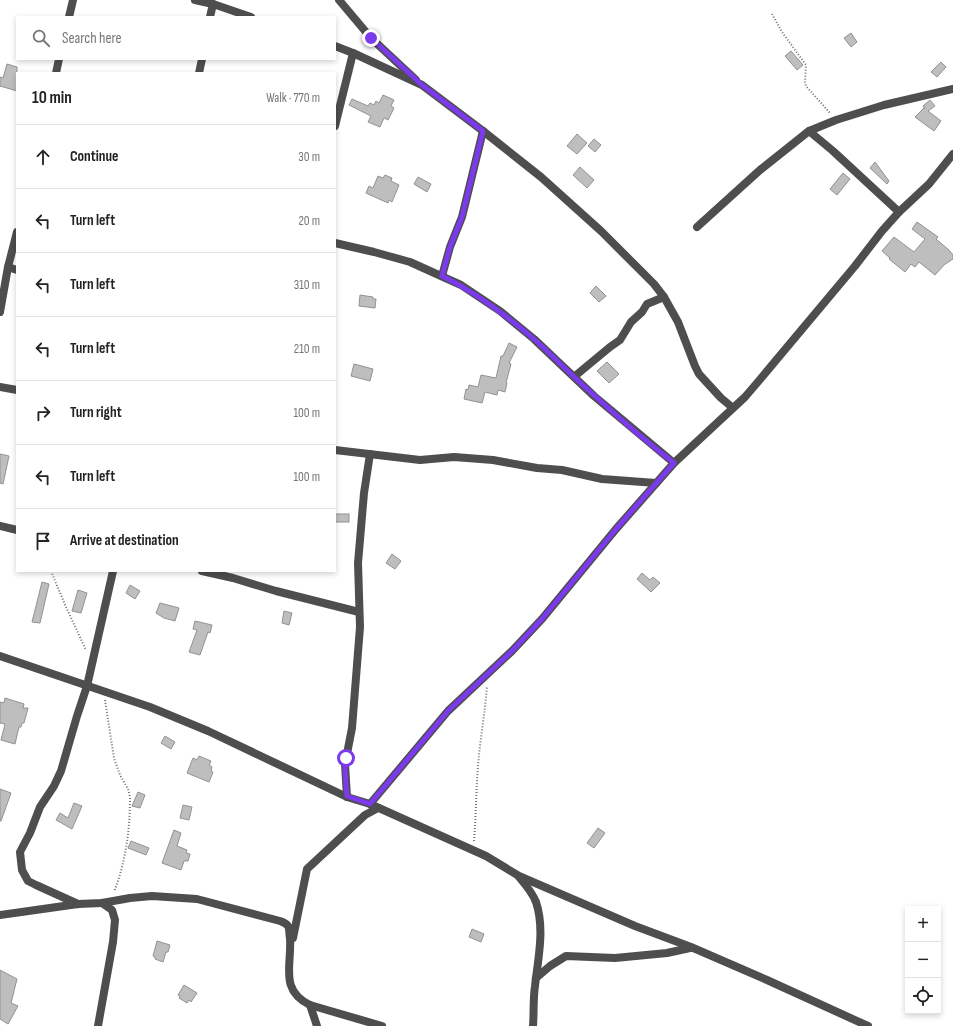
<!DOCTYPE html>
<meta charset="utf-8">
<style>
:root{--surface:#fff;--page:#f6f6f6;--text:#222;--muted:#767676;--line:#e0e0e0}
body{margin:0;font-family:"Sofia Sans Condensed",sans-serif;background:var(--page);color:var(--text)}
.controls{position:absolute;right:12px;bottom:12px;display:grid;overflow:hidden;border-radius:0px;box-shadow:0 2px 6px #0003}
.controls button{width:36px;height:36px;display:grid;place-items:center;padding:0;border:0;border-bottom:1px solid var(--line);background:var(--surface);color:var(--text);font:20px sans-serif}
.stop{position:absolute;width:12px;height:12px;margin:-9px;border:3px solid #7c3aed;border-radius:50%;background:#fff}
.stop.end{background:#7c3aed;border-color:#fff;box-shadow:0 1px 4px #0008}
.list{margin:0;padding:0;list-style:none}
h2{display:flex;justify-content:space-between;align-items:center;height:52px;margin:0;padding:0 16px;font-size:17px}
h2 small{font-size:13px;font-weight:400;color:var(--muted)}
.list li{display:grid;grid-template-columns:26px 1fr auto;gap:12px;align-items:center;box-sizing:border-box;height:64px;padding:0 16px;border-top:1px solid var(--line)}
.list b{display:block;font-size:15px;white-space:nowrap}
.list em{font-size:13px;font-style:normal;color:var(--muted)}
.icon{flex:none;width:22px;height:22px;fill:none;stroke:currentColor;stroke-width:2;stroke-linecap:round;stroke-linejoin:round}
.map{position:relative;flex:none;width:953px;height:1026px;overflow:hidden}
.search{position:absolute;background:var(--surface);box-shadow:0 2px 6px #0003;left:16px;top:16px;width:320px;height:44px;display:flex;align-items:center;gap:10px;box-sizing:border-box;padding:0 14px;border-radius:0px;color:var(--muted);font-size:15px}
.panel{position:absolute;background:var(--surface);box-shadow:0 2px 6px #0003;left:16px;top:72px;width:320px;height:500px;border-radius:0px}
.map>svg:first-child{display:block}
.building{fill:#bebebe;stroke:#929292}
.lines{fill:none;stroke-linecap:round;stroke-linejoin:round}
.path{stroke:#707070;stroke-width:2;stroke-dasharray:1 2;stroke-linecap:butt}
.minor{stroke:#4e4e4e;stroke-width:8}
.route{stroke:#7c3aed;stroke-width:5}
</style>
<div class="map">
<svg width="953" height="1026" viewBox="0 0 953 1026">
<rect width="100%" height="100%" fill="#fff"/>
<g class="building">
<path d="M851,33L857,42L851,47L844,38Z"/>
<path d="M791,51L803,65L797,70L785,56Z"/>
<path d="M941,62L946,67L937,77L931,72Z"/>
<path d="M7,64L17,67V91L0,86V77L3,78Z"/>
<path d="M383,95L394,100L391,106L394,108L388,120L384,118L380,127L368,122L371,116L349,105L352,99L368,106L370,103L374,105L376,101L379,103Z"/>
<path d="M930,100L935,106L928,111L941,121L934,131L915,117L924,108L925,109L923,106Z"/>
<path d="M577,134L587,143L577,154L567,146Z"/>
<path d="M594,139L601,145L595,152L588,146Z"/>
<path d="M875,162L889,181L887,184L870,168Z"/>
<path d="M580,167L594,180L587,188L573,175Z"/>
<path d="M843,173L850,179L837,195L830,189Z"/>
<path d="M385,175L392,178L391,181L399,185L392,202L389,200L388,203L366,193L369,186L373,188L378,176L383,178Z"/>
<path d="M418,177L431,184L427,192L414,184Z"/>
<path d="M917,222L938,237L936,239L949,250L953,255V259L944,265L935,275L919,262L915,267L911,264L905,272L889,259L890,258L882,251L894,237L914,252L925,239L912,229Z"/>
<path d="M596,286L606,296L599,302L590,293Z"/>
<path d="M360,295L373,297V299H376L375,308L359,306Z"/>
<path d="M509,343L517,347L509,363L511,364L506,383H507L505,392L498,390L497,395L485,392L482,403L464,399L466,389L468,390L469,385L478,387L481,375L496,378L501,356H503Z"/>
<path d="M607,362L619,374L609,383L597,371Z"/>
<path d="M354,364L373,369L370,381L351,376Z"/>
<path d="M0,454L9,456L3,484L0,483Z"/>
<rect x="335" y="514" width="14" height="8"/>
<path d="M392,554L401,561L395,569L386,563Z"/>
<path d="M642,573L650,580L653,577L660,583L651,592L637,579Z"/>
<path d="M42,582L49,584L40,623L32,622Z"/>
<path d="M130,585L140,591L135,599L126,593Z"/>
<path d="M78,590L87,593L81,613L72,611Z"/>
<path d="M160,603L179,608L175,621L164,618L156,613Z"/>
<path d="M284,611L292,613L289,625L282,623Z"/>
<path d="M195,621L212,625L210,633L208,632L200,655L189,652L197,630L193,629Z"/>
<path d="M5,698L24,704L23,708H28L24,723H22L21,727H19L15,744L1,740L5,724L0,723V702L4,703Z"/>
<path d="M165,736L175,742L171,749L161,743Z"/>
<path d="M199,756L211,761L209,765L212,767L211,771L213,772L209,782L187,773L193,758L197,760Z"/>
<path d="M0,789L11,793L1,821H0Z"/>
<path d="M138,792L145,795L140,808L132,806Z"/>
<path d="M74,803L82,806L72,829L56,820L60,813L68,818Z"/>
<path d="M183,805L192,807L189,820L180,818Z"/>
<path d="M598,828L605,833L594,848L587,843Z"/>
<path d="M174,830L181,833L177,846L187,850L186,853L190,854L188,861H184L181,870L162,863Z"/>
<path d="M131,841L149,848L146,855L128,848Z"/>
<path d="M472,929L484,934L481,942L469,937Z"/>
<path d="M157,941L170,945L168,952H166L163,962L155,959V957L153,956Z"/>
<path d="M0,970L17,979L11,1003L18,1006L8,1024L0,1019Z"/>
<path d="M184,985L197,993L191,1002L189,1000L187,1003L179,998L180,996L178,995Z"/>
</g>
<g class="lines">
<g class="path">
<path d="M772,14L782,32L806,65L805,82L806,86L830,113"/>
<path d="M51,571L66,607L86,650"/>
<path d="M105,700L114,758L120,775L128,789L130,797C130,829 126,861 114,892"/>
<path d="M474,841C476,816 476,791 478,766C480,740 485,713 487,686"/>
</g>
<g class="minor">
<path d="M195,0L213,4L251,17"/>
<path d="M339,0L371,38L416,80"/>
<path d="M69,17L73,0"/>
<path d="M210,17L213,4"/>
<path d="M335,46L353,53L422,85L483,131L541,177L601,231L654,284L664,297L678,322L695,366L699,374L721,398L733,408"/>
<path d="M56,73L59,59"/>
<path d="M199,73L202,59"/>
<path d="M335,126L353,53"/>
<path d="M809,131L833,151L899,212"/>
<path d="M697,227L760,170L809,131L836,120L884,105L953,89"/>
<path d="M335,243L374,252L410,262L461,285L500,311L534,339L594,396L674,463"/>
<path d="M8,267L17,270"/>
<path d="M442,276L450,247L462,217L483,131"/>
<path d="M0,312L8,267L17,232"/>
<path d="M575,376L610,347L620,340L631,322L642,312L647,304L664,297"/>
<path d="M0,387L17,390"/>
<path d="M335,450L420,460L454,457L493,460L537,468L562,470L602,479L656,483"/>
<path d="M0,526L17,530"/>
<path d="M202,571L233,578L276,591L359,612"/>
<path d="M0,656L150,707L208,731L347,797L370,804L486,856L519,876L635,926L691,947L767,980L868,1026"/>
<path d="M347,797L345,764L352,728L360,627L358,563L364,493L370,454"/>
<path d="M370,804L448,711L512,651L542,619L616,529L674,463L745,397L757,383L855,266L882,231L899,212L929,184L953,154"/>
<path d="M519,877C525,884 533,894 536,902C545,929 538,959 535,986C533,999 534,1013 533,1026"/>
<path d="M78,904L36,885L28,881L22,870L20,852L30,833L40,807L54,786L61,771L77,716L87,686L113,571"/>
<path d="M0,915L78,904L102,903L130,898L152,896L197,899L280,921C283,922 286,923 288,926C290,929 289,935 290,938C292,965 279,990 310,1005L382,1026"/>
<path d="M293,938L307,869L365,815L378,808"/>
<path d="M536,978L550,966L566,956L615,958L667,953L690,948"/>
<path d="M310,1005L317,1026"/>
<path d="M98,1026L113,942L115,920L112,910L102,903"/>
</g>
</g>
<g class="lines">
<path class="route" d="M346,758L345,770L347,796L370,804L448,711L512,651L542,619L616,529L674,463C647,442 620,419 595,396C574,378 555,358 535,340C506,315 475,292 442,276L450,247L462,217L483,131L422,85L371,38"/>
</g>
</svg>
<div class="controls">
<button>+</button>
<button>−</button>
<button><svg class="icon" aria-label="locate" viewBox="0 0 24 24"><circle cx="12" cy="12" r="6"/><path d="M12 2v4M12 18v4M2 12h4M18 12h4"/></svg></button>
</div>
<div class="stop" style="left:346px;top:758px"></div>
<div class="stop end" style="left:371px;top:38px"></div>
<div class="search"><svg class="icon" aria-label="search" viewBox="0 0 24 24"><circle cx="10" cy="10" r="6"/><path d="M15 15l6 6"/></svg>Search here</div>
<section class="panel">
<h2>10 min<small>Walk · 770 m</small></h2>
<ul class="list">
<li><svg class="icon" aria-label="ahead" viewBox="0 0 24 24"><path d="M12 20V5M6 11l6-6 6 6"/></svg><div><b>Continue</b></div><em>30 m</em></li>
<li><svg class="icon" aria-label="left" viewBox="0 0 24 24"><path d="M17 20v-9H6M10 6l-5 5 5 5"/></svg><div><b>Turn left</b></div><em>20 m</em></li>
<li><svg class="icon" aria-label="left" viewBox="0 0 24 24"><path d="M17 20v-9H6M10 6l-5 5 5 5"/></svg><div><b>Turn left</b></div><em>310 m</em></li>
<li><svg class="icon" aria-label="left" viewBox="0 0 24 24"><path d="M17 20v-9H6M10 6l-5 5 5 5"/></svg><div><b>Turn left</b></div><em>210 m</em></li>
<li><svg class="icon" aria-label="right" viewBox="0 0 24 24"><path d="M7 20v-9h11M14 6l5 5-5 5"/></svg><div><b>Turn right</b></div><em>100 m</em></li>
<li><svg class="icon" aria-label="left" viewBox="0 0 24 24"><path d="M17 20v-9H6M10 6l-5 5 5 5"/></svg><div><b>Turn left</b></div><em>100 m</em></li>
<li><svg class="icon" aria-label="arrive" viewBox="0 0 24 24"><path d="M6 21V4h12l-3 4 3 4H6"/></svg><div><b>Arrive at destination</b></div></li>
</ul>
</section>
</div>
